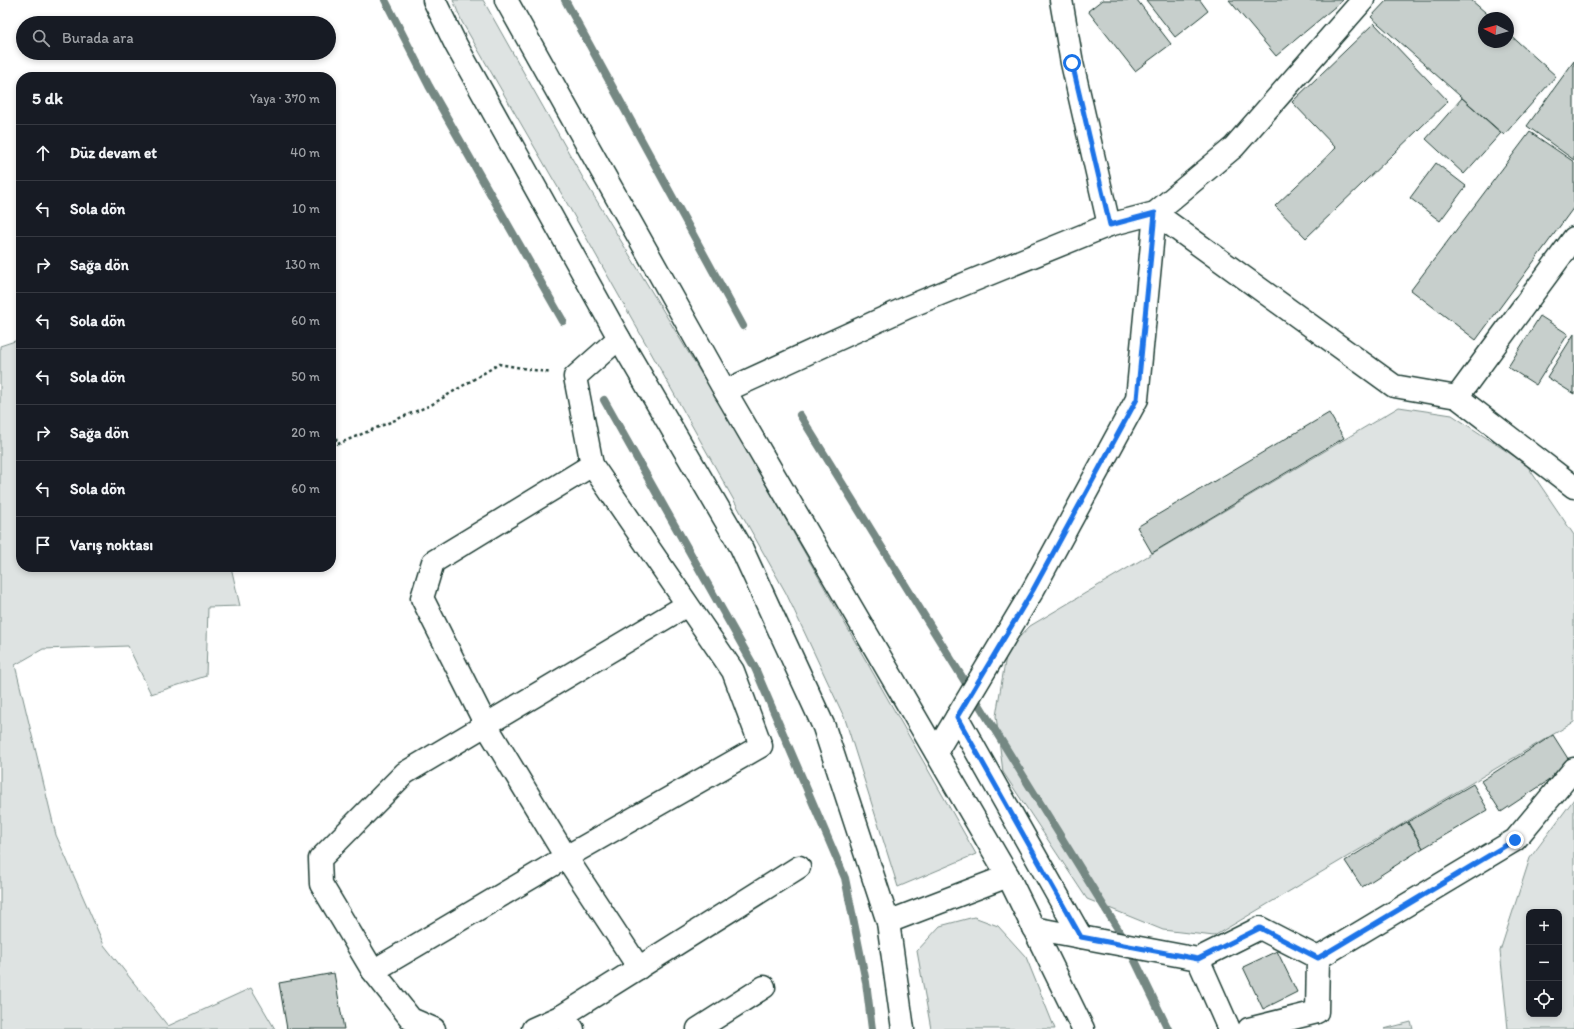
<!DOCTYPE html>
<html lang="tr">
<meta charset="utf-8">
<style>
:root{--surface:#171b24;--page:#20242c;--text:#f1f3f6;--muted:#9ea1a6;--line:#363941}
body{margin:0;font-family:Itim,sans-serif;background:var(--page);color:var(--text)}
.controls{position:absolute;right:12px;bottom:12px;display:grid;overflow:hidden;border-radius:8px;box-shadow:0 2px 6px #0003}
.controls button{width:36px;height:36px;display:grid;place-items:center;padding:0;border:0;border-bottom:1px solid var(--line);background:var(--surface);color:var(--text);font:20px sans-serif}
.compass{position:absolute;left:1478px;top:12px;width:36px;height:36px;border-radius:50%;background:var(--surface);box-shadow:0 2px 6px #0003;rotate:276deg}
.stop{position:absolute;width:12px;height:12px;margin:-9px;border:3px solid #1a73e8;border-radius:50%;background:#fff}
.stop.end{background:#1a73e8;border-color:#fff;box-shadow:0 1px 4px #0008}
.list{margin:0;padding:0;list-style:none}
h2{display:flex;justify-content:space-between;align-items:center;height:52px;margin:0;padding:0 16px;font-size:17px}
h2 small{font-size:13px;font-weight:400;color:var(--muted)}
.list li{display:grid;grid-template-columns:26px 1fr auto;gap:12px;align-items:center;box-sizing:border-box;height:56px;padding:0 16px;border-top:1px solid var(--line)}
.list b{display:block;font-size:15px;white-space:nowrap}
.list em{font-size:13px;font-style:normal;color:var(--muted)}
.icon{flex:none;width:22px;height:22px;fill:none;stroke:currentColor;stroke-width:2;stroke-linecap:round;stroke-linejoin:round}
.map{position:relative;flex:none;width:1574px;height:1029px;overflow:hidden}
.search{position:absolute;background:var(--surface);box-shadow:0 2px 6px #0003;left:16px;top:16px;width:320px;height:44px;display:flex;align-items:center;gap:10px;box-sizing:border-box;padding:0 14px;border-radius:22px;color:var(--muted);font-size:15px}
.panel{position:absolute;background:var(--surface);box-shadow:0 2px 6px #0003;left:16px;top:72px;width:320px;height:500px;border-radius:16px}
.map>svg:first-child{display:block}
.green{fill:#dee3e2;stroke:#7e908b;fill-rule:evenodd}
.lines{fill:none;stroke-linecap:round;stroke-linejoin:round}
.stream{stroke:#758883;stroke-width:8}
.building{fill:#c7cfcc;stroke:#1f3d34}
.minor-casing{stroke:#1f3d34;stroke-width:25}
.highway-casing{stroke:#1f3d34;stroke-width:25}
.path{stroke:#1f3d34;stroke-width:2.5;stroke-dasharray:3 3;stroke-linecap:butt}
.minor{stroke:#fff;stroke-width:22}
.highway{stroke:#fff;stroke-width:22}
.route{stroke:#1a73e8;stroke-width:5}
</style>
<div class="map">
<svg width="1574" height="1029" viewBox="0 0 1574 1029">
<rect width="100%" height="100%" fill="#fff"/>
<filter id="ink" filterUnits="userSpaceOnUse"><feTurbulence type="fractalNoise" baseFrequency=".025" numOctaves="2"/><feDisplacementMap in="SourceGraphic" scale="8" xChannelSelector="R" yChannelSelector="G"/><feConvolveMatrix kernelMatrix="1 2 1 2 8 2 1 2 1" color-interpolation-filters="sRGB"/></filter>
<g filter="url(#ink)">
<g class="green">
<path d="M453,0H483L583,178L728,418L976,854L898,887L845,719L786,593L564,198L462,22Z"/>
<path d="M21,339V567H231L240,606L208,607L206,676L151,694L128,646L43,649L15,665L56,835L104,945L168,1026L251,988L275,1029H0V346Z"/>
<path d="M1399,407L1452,415L1526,464L1574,535V722L1214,936L1163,930L1087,899L1003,772L996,716L1007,650L1030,626Z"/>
<path d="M1574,799V1029H1508L1500,951L1530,858ZM1529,912H1559V1014H1529Z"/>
<path d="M974,917L998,926L1026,957L1055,1029H931L917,951L940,926Z"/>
<path d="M1411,1022L1413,1029H1384Z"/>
</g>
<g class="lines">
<g class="stream">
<path d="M385,0L429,86L563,321"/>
<path d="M565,0L743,326"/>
<path d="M604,400L755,668L845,878L866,982L872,1029"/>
<path d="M800,415L1126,942L1168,1029"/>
</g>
</g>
<g class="building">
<path d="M1102,0H1137L1171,44L1135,71L1088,11Z"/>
<path d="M1146,0H1200L1208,11L1175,37Z"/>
<path d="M1229,0H1343L1276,56Z"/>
<path d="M1387,0H1471L1492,18H1484V42H1508V33L1556,76L1504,135L1371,17Z"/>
<path d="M1374,23L1448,101L1306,238L1275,206L1336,148L1292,102Z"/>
<path d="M1574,61V160L1527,126Z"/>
<path d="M1462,98L1501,133L1464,174L1426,139Z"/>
<path d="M1530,132L1574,162V207L1476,340L1411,290Z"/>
<path d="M1436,163L1466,186L1440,221L1410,198Z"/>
<path d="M1540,316L1568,334L1536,385L1508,367Z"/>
<path d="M1574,334V394L1547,377Z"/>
<path d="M1329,413L1344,438L1152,553L1137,527Z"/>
<path d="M1553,735L1572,765L1501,812L1481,781Z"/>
<path d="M1473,784L1488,810L1423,848L1408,822Z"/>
<path d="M1407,822L1423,848L1362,887L1345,861Z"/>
<path d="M1277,951L1297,992L1263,1009L1243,967Z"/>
<path d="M334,973L344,1029H287L279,983Z"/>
</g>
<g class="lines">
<defs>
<g id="minor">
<path d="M1061,0L1072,63L1109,225"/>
<path d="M1155,213L1394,386L1457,397L1574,487"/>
<path d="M619,338L575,377L592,465L433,562L422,598L486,725L566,857L639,968"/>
<path d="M725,391L908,307L1109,225L1155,213L1234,147L1363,0"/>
<path d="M1457,397L1574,238"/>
<path d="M957,717L1081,937"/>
<path d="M936,752L1033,590L1137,399L1155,213"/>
<path d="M1033,928L1198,959L1260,928L1318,958L1317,1012L1249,1029"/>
<path d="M1318,958L1515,840L1574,769"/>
<path d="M1198,959L1229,1029"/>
<path d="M373,971L566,857L761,746L733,671L592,465"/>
<path d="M562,1016L799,867"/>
<path d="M434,1029L411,1019L373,971L321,884L320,859L405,773L687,605"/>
<path d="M533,1029L562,1016L573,1029"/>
<path d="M698,1029L764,987"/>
</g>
<g id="highway">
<path d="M434,0L456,45L619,338L741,547L824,727L888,922L903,1029"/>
<path d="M506,0L725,391L1008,876L1083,1029"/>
<path d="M888,922L1008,876"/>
</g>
</defs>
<use href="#minor" class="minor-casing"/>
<use href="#highway" class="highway-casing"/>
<path class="path" d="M331,427L338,444L431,405L499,364L551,373"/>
<use href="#minor" class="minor"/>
<use href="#highway" class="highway"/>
</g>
</g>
<g class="lines" filter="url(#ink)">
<path class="route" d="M1072,63L1110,225L1155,213L1137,399L1033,590L957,717L1081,937L1198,959L1260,928L1318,958L1515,840"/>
</g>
</svg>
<div class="controls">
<button>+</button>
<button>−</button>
<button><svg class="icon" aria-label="locate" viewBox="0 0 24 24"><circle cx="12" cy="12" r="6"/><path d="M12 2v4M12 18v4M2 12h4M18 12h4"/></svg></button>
</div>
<svg class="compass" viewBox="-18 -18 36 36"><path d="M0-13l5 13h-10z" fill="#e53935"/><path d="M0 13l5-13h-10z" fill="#9ea1a6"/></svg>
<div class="stop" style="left:1072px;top:63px"></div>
<div class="stop end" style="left:1515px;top:840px"></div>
<div class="search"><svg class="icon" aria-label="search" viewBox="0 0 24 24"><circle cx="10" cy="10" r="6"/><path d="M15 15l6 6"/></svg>Burada ara</div>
<section class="panel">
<h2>5 dk<small>Yaya · 370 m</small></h2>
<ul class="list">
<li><svg class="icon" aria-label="ahead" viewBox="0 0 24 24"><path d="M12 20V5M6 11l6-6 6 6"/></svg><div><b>Düz devam et</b></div><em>40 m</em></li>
<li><svg class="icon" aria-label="left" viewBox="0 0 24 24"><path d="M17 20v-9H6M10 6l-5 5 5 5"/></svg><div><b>Sola dön</b></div><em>10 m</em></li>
<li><svg class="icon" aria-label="right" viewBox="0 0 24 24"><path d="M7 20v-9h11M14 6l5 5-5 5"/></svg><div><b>Sağa dön</b></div><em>130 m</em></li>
<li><svg class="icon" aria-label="left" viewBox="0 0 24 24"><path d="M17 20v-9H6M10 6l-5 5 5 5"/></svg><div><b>Sola dön</b></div><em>60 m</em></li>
<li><svg class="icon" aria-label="left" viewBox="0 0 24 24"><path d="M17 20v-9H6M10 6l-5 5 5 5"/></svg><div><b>Sola dön</b></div><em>50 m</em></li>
<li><svg class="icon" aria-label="right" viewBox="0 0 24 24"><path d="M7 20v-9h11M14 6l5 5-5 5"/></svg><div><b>Sağa dön</b></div><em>20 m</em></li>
<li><svg class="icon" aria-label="left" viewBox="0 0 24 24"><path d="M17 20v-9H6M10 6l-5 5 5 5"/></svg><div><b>Sola dön</b></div><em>60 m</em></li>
<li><svg class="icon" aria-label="arrive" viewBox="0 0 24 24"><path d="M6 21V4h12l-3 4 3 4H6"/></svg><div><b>Varış noktası</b></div></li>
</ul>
</section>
</div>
